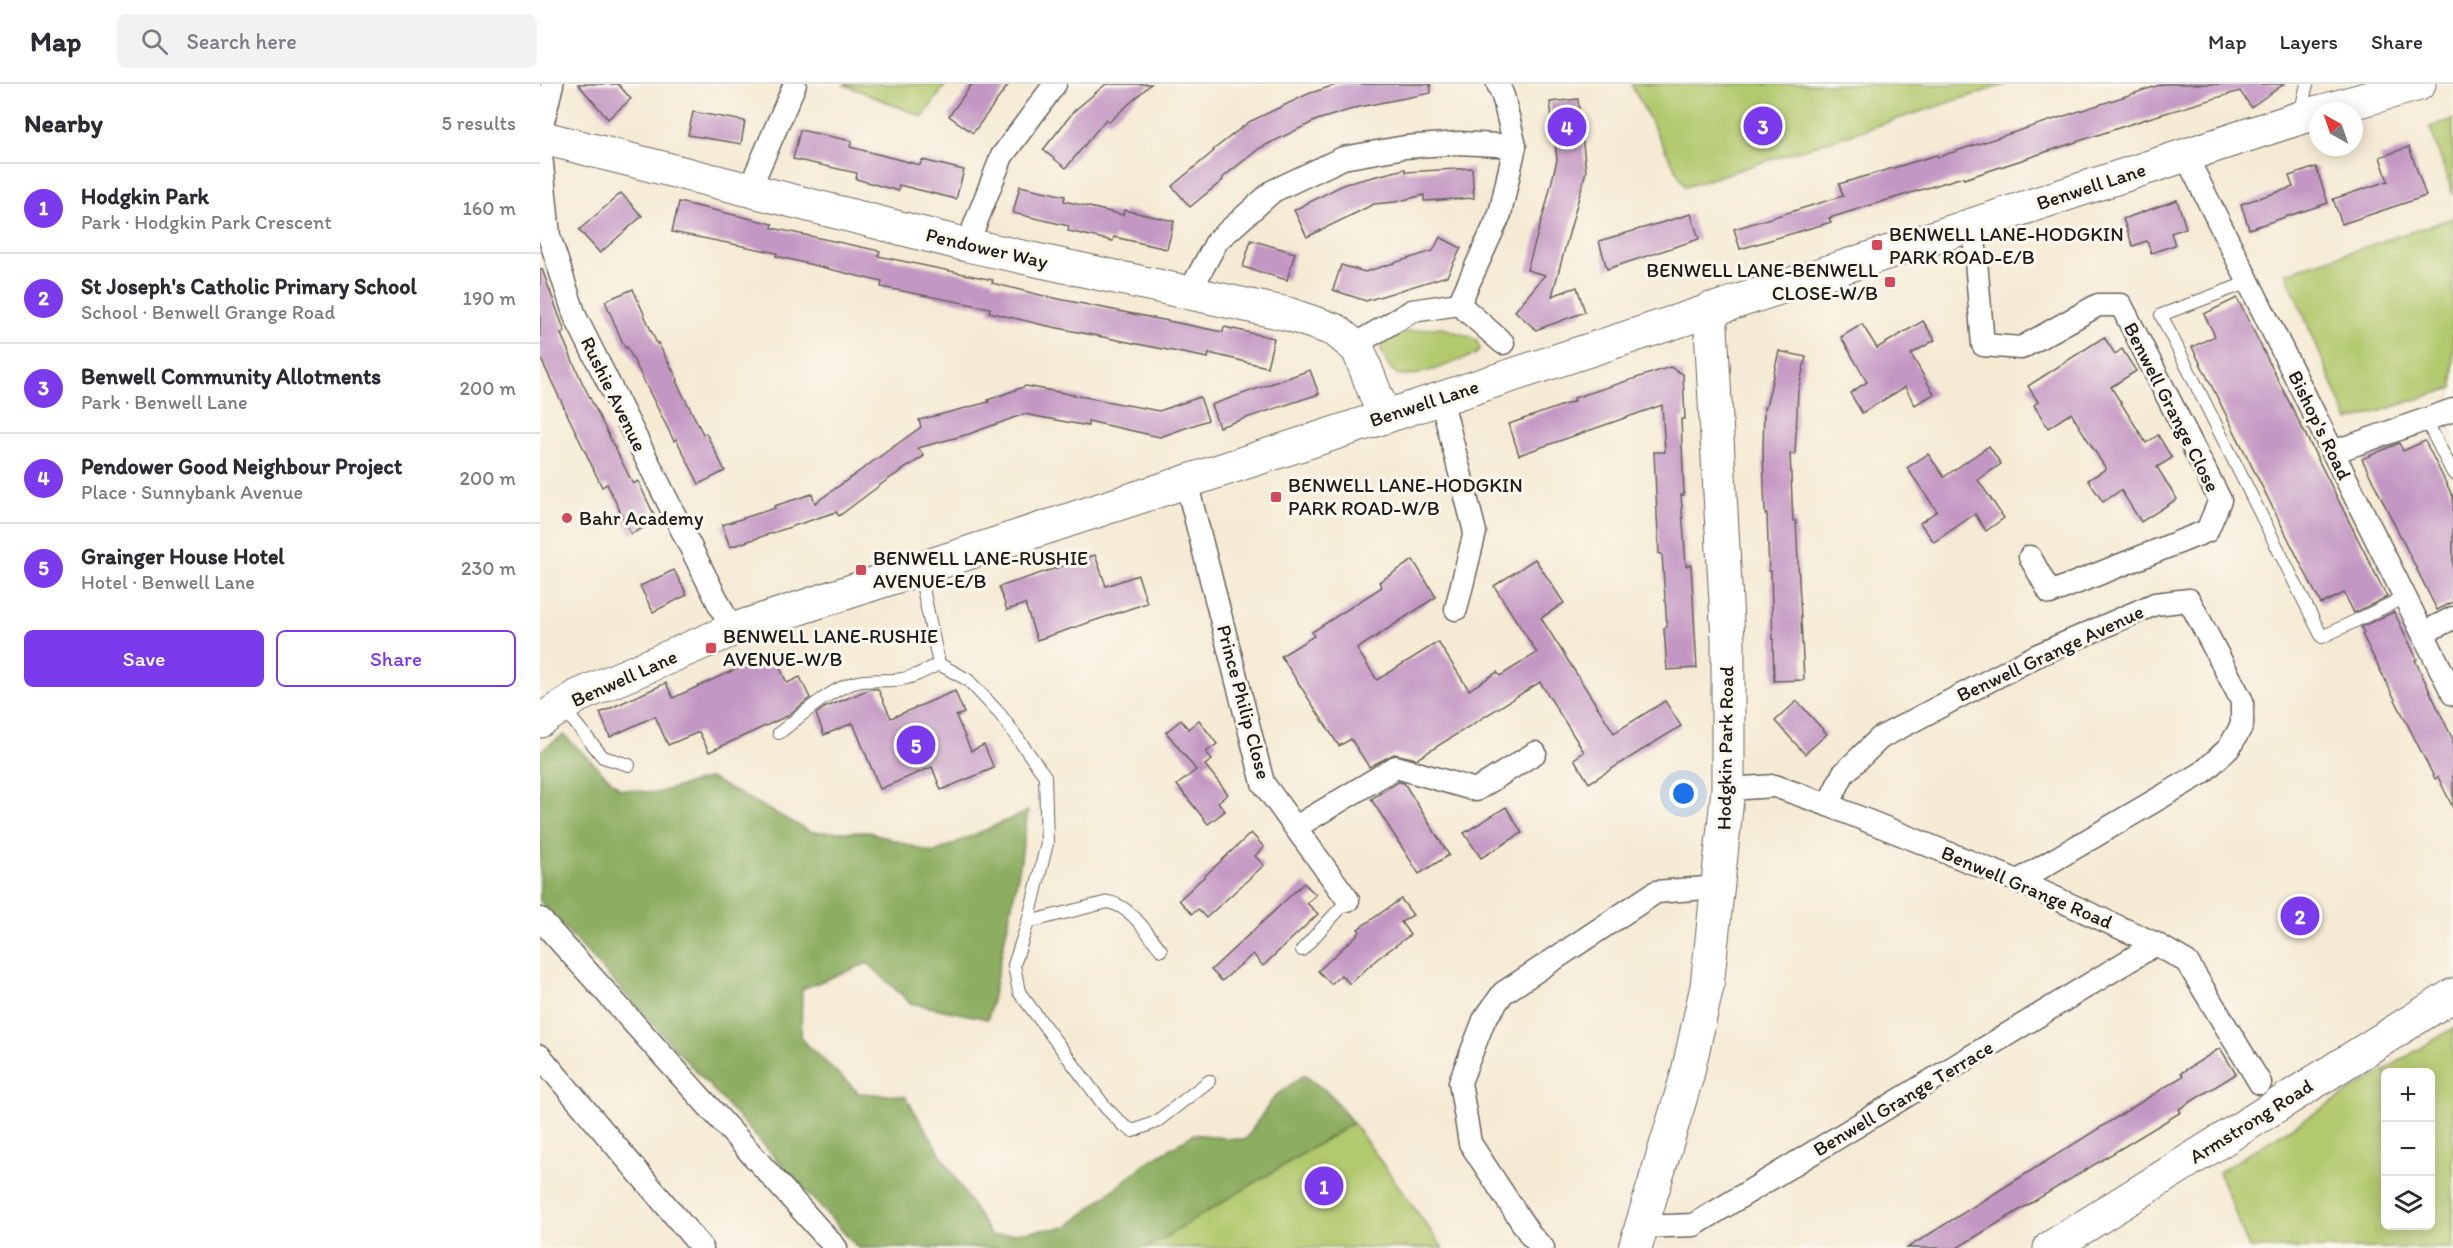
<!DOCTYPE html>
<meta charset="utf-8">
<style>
:root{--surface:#fff;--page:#f2f2f3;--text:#2b2b33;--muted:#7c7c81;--line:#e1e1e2;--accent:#7c3aed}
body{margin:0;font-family:Itim,sans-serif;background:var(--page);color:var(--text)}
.controls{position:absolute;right:18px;bottom:18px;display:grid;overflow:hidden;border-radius:9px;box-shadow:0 3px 15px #0003}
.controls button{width:54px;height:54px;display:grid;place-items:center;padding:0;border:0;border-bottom:2px solid var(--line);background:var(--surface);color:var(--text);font:30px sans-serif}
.compass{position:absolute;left:1769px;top:18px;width:54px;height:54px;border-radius:50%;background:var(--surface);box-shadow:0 3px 15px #0003;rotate:320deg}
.you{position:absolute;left:1144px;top:710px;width:21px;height:21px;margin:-15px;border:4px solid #fff;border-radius:50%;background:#1a73e8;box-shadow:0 0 0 9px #1a73e833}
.badge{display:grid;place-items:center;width:39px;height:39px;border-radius:50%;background:var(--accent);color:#fff;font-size:20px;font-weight:700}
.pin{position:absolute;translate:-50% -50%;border:3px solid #fff;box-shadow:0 2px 6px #0006}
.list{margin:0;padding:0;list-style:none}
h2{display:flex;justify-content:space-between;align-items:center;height:78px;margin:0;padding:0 24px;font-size:26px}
h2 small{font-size:20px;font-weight:400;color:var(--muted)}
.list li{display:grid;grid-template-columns:39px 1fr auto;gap:18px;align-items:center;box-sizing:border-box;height:90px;padding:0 24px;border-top:2px solid var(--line)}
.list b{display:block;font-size:22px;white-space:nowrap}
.list p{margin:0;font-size:20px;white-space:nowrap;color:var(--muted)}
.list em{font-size:20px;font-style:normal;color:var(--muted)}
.actions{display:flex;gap:12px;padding:18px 24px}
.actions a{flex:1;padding:14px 0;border:2px solid var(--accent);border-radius:9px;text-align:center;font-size:21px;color:var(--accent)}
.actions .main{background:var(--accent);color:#fff}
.icon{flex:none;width:33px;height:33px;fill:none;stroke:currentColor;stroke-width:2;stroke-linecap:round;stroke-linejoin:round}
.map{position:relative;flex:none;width:1913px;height:1164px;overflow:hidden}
header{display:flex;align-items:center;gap:36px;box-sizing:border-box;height:84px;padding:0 30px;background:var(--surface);border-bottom:2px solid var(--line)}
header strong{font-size:28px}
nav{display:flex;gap:33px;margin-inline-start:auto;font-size:21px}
.search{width:420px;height:54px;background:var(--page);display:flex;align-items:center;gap:15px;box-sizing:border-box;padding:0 21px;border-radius:9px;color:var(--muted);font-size:22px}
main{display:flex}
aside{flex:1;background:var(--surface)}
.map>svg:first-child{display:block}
.green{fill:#b2c96e;stroke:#677245;stroke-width:1.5;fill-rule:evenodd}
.forest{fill:#8dad61;stroke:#54643e;stroke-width:1.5}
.building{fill:#c397c3}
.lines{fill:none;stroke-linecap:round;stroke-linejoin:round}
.lane-casing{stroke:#68645c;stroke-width:14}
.street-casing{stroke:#68645c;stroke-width:25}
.secondary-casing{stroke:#68645c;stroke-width:35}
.lane{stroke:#fff;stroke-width:12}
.street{stroke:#fff;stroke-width:22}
.secondary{stroke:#fff;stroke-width:33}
.poi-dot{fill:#d1495b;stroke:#fbf7ec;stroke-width:2}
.labels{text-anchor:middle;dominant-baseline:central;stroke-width:6;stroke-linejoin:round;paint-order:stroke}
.street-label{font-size:20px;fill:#1c1c1c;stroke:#fbf7ec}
.poi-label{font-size:20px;fill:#1c1c1c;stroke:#fbf7ec;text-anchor:start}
</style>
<header>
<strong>Map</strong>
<div class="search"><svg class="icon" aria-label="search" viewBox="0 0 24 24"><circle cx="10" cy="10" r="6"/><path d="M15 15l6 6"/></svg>Search here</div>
<nav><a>Map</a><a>Layers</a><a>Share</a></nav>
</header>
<main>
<aside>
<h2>Nearby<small>5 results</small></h2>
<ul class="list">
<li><span class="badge">1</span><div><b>Hodgkin Park</b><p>Park · Hodgkin Park Crescent</p></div><em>160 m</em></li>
<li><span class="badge">2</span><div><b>St Joseph's Catholic Primary School</b><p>School · Benwell Grange Road</p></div><em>190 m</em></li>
<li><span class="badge">3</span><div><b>Benwell Community Allotments</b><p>Park · Benwell Lane</p></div><em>200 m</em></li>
<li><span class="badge">4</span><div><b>Pendower Good Neighbour Project</b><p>Place · Sunnybank Avenue</p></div><em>200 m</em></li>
<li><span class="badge">5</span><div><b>Grainger House Hotel</b><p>Hotel · Benwell Lane</p></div><em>230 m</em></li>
</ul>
<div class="actions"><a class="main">Save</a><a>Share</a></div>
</aside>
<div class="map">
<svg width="1913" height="1164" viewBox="0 0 1913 1164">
<rect width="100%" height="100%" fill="#fbf7ec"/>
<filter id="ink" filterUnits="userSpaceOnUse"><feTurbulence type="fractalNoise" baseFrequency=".0167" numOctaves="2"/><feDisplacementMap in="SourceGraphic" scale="12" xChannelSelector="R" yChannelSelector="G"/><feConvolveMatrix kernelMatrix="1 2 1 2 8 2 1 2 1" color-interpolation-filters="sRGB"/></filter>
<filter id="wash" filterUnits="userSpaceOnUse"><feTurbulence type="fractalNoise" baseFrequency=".008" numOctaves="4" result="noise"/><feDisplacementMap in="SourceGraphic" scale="24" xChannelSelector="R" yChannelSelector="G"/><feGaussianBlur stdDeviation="1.35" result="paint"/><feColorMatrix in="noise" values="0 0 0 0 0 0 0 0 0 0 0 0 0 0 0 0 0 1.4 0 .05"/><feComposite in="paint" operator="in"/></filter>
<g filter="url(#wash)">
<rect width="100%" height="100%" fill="#f5ead4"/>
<g class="green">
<path d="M303,0H406L383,33Z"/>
<path d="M1091,0H1467L1145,103Z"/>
<path d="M1913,35V111L1890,43Z"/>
<path d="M1913,134V304L1808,337L1746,189Z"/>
<path d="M900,243L936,255L940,265L936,270C919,276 873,297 858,290C847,285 844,273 840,262L859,249Z"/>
<path d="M1913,944V1164H1709L1679,1088ZM1846,988H1890V1142H1846Z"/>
<path d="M813,1039L903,1164H607Z"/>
</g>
<path class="forest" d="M24,651L80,705L116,709L170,694L271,748H329L393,769L488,727L480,782L448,935L370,919L328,879L262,905L261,955L319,1009L365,1012L451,1152L527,1143L606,1079L654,1050L705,1056L734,1013L764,991L790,1010L813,1039L607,1164H318L0,817V667Z"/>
<g id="blocks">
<g class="building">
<path d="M38,0H78L91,15L68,35Z"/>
<path d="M432,0H469L433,49L409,32Z"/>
<path d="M566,0H611L569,38L566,35L526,84L503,66L534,27Z"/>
<path d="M798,0H890L891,9L819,23L777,36L720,64L682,94L683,96L650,123L632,102L674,67L673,66L709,38L768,10Z"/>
<path d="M1623,0H1744L1711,23L1700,7L1609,34L1424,95L1423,93L1289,134L1291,138L1200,165L1194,145L1303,112L1299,100L1397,71L1398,73Z"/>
<path d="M1038,15L1046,87L1012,212L1037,203L1045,228L996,246L975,227L1005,191L987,186L1006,121L1017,76L1010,18Z"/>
<path d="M153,28L205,37L201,60L148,51Z"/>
<path d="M260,46L312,57L310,63L380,81L382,76L424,86L416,115L359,101L358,107L316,95L317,89L253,75Z"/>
<path d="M1869,63L1886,112L1802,140L1793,115L1848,97L1840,73Z"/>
<path d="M1776,83L1788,119L1709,145L1701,120L1753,103L1749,92Z"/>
<path d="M932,84L934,114L884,117V111L855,118L834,120L767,153L754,126L805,100L865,85L866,88Z"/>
<path d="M480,102L525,112L524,117L583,131L584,126L634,137L627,165L574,153L573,157L528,147L529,142L473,129Z"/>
<path d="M81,109L102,132L60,169L39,146Z"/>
<path d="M1637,116L1646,144L1631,149L1635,161L1611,169L1607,157L1593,162L1583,135Z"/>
<path d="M139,118L233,140L232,144L340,167L338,172L453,196L452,199L504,212L683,248L684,243L734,254L727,283L669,269L668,274L503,241L449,228L450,224L341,203L342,198L236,172L237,169L132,148Z"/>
<path d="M1151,130L1159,155L1067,185L1059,157Z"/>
<path d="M900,153L921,164L907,192L826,217L793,206L801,181L825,188L893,167Z"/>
<path d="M711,156L755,169L747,196L703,183Z"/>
<path d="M2,185L25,248L21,250L42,298L93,400L98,397L117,437L91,450L67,400L62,403L0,273V186Z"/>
<path d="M93,205L117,260L118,259L138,296L136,297L163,350L166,349L185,387L159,400L136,355L134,357L87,263L85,264L65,217Z"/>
<path d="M1697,214L1847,513L1814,529L1804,509L1781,520L1652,263L1675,252L1664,230Z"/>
<path d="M1383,237L1395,256L1371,270L1394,310L1375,321L1365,303L1322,329L1310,309L1327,298L1301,253L1322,240L1337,264Z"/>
<path d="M1564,253L1575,270L1582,265L1596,287L1571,303L1606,359L1618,351L1632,374L1617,383L1637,415L1601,438L1581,406L1563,418L1548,396L1566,385L1531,329L1508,344L1494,321L1498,318L1488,302Z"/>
<path d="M1239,267L1266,273L1258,307L1255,370H1250L1253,437H1256L1264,596L1234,597L1231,487H1229L1227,430H1225L1223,369L1224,323H1226Z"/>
<path d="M1130,283L1143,290L1145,335H1141L1144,411H1141L1146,482L1151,481L1157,584L1127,586L1124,544L1127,543L1122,470H1119L1114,368H1125L1122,321L979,371L969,340L1035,317L1034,314Z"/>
<path d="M770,286L779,310L679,343L671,321Z"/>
<path d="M486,302L619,327L660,313L668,336L620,353L548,337V342L484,330L429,350L378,364L384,372L347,396L299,432L296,428L190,463L182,441L235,424L234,422L272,410L275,419L381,343L379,336L449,318L448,316Z"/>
<path d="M1885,357L1913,413V518L1897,526L1822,375L1859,359L1863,367Z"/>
<path d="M1449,362L1461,380L1438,396L1464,434L1446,447L1435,430L1394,458L1380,439L1397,427L1367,384L1388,370L1404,393Z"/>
<path d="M555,471L566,502L598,491L607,519L497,556L485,520L467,526L459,503Z"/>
<path d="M995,475L1024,519L1001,534L1074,649L1125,617L1141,642L1049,699L1034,675L1044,668L1000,598L877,675L854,670L829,683L811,655L799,662L741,572L774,552L772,548L842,503L839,498L873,476L896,513L817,565L837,596L898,558L929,606L957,588L960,592L997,569L954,502Z"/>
<path d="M134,486L147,511L113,528L100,502Z"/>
<path d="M1854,528L1877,575L1875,576L1913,656V724L1898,693L1895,695L1822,550L1824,549L1821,543Z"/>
<path d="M233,568L247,599L260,593L270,614L247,632L169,668L159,648L128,661L115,632L70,653L60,629L126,599L133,614Z"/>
<path d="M330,605H338L351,634L415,607L424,629L416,632L431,667L444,661L454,684L401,706L392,683L340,705L313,639L284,651L276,630L284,624Z"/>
<path d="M1257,617L1287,650L1265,670L1235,637Z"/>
<path d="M641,636L648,645L659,636L677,660L666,668L672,676L665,681L688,710L678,718L685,727L668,740L637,701L656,686L626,648Z"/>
<path d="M858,698L864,699L909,771L879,790L831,715Z"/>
<path d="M966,723L982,749L941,774L924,749Z"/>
<path d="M711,749L724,763L715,772L724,781L666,834L658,825L652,830L639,816Z"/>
<path d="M764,799L776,811L767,819L778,830L723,882L713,870L682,897L671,886Z"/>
<path d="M861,815L873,831L861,838L870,851L837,875L810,900L801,891L791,900L778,887L820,848L818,845Z"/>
<path d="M1680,964L1696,990L1639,1025L1641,1028L1417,1164H1367L1643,992L1641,989Z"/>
</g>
</g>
</g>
<g filter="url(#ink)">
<use href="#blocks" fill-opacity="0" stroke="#68645c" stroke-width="1.5"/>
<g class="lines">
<defs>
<g id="lane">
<path d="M1760,30L1767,0"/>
<path d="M1709,198L1621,231L1782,553L1865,513"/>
<path d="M1886,336L1913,389"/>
<path d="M379,486L399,580L428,596L460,630L505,692L507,759L488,838L474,881L479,908L566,1024L583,1041L593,1047L616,1038L669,997"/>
<path d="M22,623L63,673L89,681"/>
<path d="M239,649C261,632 286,608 313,599C327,595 341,597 355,596C371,595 385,587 399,580"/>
<path d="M488,838L568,818C591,822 606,848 621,866"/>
<path d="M762,866L808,816"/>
</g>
<g id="street">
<path d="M0,50L12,0"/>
<path d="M0,60L9,152L35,232L192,546"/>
<path d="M1646,72L1913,610"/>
<path d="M209,106L255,0"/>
<path d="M1433,140L1443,261L1481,264L1558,221H1581L1680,416L1667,447L1510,509L1490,473"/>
<path d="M427,161L462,72L515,0"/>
<path d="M649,209L677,157L733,107L803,74L865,63L919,59L975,62"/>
<path d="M919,220L960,130L975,62L963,12L958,0"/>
<path d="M826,254L872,227L919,220L963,259"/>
<path d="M901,314L935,448L916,525"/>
<path d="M1793,368L1913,326"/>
<path d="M646,397L723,699L808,816"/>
<path d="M1883,549L1913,534"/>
<path d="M1188,705L1235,702L1288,721L1478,797L1616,860L1647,878L1720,999"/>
<path d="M1288,721L1303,690L1340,654L1496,572L1615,520L1649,516L1702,617V641L1689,664L1662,689L1478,797"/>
<path d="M756,743L856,683L936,706L995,669"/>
<path d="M0,835L296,1164"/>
<path d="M0,972L162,1164"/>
<path d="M1102,1143L1154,1141L1616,860"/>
<path d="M1003,1164L991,1152L930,1059L920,998L944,936L963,909L1116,808L1178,803"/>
</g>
<g id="secondary">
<path d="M1783,27L1879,0"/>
<path d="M0,53L427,161L748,230L795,246L818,265L844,332"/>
<path d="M0,637L38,612L192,546L1778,28"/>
<path d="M1095,1164L1147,992L1167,902L1188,705V556L1170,225"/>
<path d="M1510,1164L1913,911"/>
</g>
</defs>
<use href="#lane" class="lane-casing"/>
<use href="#street" class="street-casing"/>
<use href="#secondary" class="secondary-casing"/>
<use href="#lane" class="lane"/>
<use href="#street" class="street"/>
<use href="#secondary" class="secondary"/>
</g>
</g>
<g class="poi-dot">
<rect x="1331" y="155" width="12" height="12" rx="3"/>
<rect x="1344" y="192" width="12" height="12" rx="3"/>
<rect x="730" y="407" width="12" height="12" rx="3"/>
<circle cx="27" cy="434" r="6"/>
<rect x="315" y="480" width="12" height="12" rx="3"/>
<rect x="165" y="558" width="12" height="12" rx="3"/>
</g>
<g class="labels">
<g class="street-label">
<text transform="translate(1551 102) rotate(-18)">Benwell Lane</text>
<text transform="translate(447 164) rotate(13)">Pendower Way</text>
<text transform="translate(74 310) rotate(64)">Rushie Avenue</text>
<text transform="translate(884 319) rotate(-18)">Benwell Lane</text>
<text transform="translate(1632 323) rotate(63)">Benwell Grange Close</text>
<text transform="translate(1780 341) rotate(64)">Bishop's Road</text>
<text transform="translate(1510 569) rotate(-25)">Benwell Grange Avenue</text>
<text transform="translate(84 594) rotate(-24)">Benwell Lane</text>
<text transform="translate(704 618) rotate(75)">Prince Philip Close</text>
<text transform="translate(1185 664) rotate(-89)">Hodgkin Park Road</text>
<text transform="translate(1487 803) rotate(23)">Benwell Grange Road</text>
<text transform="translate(1363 1014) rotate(-31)">Benwell Grange Terrace</text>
<text transform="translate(1711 1037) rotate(-32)">Armstrong Road</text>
</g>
<g class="poi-label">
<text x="1349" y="150">BENWELL LANE-HODGKIN<tspan x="1349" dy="23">PARK ROAD-E/B</tspan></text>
<text x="1338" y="186" text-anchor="end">BENWELL LANE-BENWELL<tspan x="1338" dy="23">CLOSE-W/B</tspan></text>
<text x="748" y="401">BENWELL LANE-HODGKIN<tspan x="748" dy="23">PARK ROAD-W/B</tspan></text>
<text x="39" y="434">Bahr Academy</text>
<text x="333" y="474">BENWELL LANE-RUSHIE<tspan x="333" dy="23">AVENUE-E/B</tspan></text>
<text x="183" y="552">BENWELL LANE-RUSHIE<tspan x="183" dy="23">AVENUE-W/B</tspan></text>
</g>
</g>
</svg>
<div class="controls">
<button>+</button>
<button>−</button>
<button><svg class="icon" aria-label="layers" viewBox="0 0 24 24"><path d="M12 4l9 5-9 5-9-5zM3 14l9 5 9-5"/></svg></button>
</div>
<svg class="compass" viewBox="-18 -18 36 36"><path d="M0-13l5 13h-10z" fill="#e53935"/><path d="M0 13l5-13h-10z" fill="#7c7c81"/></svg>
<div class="you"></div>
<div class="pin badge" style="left:784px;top:1102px">1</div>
<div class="pin badge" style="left:1760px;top:832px">2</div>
<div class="pin badge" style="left:1223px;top:42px">3</div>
<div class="pin badge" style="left:1027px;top:43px">4</div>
<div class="pin badge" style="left:376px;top:661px">5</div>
</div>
</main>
